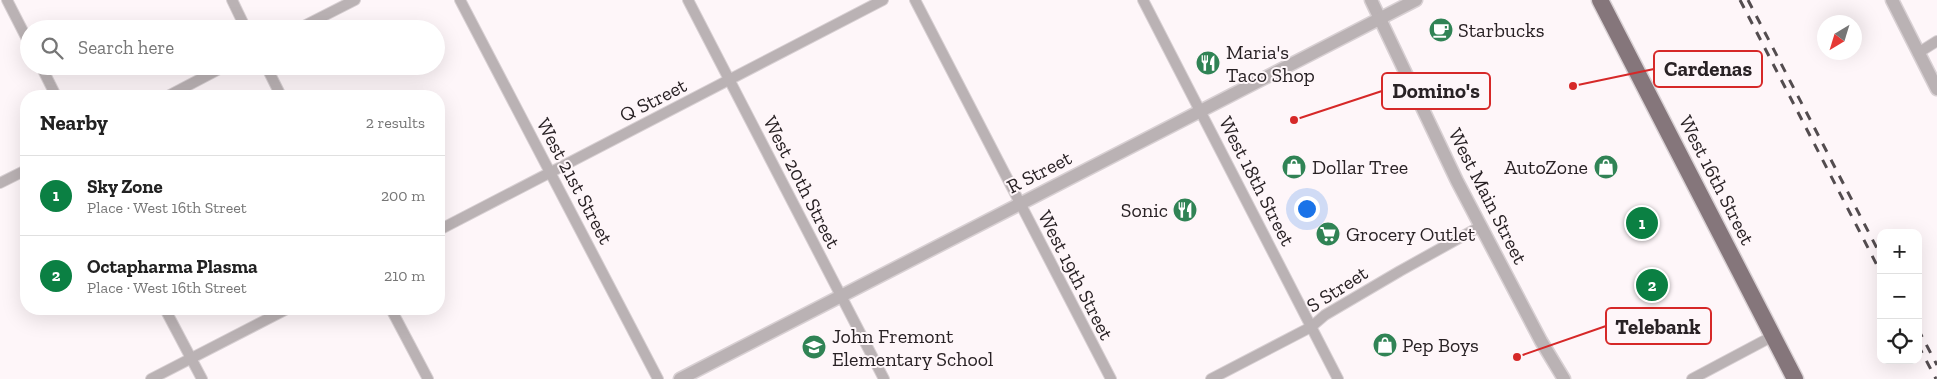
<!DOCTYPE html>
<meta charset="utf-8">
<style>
:root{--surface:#fff;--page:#f2f2f2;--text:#222;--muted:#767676;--line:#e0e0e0;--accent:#0b8043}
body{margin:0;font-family:"Zilla Slab",serif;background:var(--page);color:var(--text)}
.controls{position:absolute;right:15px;bottom:15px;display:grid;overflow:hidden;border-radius:10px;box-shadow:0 5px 20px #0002}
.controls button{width:45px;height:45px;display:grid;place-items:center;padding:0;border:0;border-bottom:1px solid var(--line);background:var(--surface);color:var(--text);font:25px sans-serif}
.compass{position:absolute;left:1817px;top:15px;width:45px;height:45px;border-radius:50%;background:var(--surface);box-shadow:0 5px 20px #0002;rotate:218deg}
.you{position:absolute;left:1306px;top:208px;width:18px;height:18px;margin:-12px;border:4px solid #fff;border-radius:50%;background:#1a73e8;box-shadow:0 0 0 8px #1a73e833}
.badge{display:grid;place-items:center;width:32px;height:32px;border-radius:50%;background:var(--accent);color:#fff;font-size:16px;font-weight:700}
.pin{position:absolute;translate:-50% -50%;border:2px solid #fff;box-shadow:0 1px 5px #0006}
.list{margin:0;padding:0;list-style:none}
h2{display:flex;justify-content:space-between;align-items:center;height:65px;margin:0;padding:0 20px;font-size:21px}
h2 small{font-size:16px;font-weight:400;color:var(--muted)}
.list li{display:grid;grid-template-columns:32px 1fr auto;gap:15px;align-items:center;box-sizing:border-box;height:80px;padding:0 20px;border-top:1px solid var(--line)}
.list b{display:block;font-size:19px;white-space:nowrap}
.list p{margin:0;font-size:16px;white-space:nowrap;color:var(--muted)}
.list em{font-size:16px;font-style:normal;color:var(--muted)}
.icon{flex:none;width:28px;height:28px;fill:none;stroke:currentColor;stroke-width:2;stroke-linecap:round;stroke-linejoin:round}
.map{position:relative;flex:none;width:1937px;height:379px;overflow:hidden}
.search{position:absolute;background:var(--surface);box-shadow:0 5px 20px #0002;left:20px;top:20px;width:425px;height:55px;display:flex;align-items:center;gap:12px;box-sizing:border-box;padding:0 18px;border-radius:28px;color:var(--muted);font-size:19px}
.panel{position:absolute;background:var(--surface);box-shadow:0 5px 20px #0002;left:20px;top:90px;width:425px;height:225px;border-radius:20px}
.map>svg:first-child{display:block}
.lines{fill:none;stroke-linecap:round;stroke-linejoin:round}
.minor-casing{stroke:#d8d0d3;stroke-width:12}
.tertiary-casing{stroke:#d8d0d3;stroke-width:15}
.primary-casing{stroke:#d8d0d3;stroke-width:19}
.minor{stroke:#bab2b4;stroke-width:10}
.tertiary{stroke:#bab2b4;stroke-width:12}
.primary{stroke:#85767b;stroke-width:16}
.rail{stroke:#534c4f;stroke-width:3;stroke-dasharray:9 9;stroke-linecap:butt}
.labels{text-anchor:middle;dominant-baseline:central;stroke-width:4;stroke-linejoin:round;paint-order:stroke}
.poi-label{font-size:20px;fill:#292225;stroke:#fef6f9;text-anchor:start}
.street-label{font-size:20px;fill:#292225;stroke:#fef6f9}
.leader{fill:none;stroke:#d62828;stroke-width:2}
.callout-dot{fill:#d62828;stroke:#fef6f9;stroke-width:2}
.callout{fill:#fef6f9;stroke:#d62828;stroke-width:2}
.callout-label{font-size:21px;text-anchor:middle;font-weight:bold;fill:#292225}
</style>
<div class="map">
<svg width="1937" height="379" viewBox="0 0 1937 379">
<rect width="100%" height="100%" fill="#fef6f9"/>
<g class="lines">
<defs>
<g id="minor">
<path d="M7,0L29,43"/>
<path d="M232,0L246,29"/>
<path d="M460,0L658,379"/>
<path d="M688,0L884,379"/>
<path d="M915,0L1111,379"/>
<path d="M1143,0L1338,379"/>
<path d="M298,29L355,0"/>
<path d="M1918,53L1937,41"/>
<path d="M41,66L56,96"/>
<path d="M266,66L281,96"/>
<path d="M168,96L225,66"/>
<path d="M0,183L26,170"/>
<path d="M439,230L883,0"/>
<path d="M165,309L202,379"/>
<path d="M391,309L428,379"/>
<path d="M151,379L287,309"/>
<path d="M1211,379L1311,327L1325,315L1400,271L1481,226"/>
<path d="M1692,379L1773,336"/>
</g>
<g id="tertiary">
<path d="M1371,0L1457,181L1541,341L1564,379"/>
<path d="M1892,0L1937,89"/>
<path d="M680,379L1416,0"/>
</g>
<path id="primary" d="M1600,0L1795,379"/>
</defs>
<use href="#minor" class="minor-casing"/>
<use href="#tertiary" class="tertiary-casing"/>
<use href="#primary" class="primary-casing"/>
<use href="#minor" class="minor"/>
<use href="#tertiary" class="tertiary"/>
<use href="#primary" class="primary"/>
<g class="rail">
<path d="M1740,0L1881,273"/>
<path d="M1748,0L1881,256"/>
<path d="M1918,329L1937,365"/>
<path d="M1918,345L1936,379"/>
</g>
</g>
<defs>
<symbol id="cafe-disc" viewBox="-11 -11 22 22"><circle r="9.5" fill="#308355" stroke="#fef6f9"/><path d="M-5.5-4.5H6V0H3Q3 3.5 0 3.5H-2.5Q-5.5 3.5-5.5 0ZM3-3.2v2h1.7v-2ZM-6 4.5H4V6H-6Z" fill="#fff"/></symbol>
<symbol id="restaurant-disc" viewBox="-11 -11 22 22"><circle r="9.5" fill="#308355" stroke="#fef6f9"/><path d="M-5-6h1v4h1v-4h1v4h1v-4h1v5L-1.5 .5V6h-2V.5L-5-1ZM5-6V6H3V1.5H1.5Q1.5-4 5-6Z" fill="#fff"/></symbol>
<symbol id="shop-disc" viewBox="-11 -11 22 22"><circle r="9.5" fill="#308355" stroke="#fef6f9"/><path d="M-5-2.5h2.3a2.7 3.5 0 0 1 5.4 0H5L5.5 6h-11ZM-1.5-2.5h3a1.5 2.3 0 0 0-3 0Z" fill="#fff"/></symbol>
<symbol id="supermarket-disc" viewBox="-11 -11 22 22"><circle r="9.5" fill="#308355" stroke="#fef6f9"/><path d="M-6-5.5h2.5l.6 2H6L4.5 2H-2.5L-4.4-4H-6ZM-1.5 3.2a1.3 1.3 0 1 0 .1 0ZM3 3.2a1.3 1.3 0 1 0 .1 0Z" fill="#fff"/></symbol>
<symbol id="school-disc" viewBox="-11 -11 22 22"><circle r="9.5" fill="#308355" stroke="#fef6f9"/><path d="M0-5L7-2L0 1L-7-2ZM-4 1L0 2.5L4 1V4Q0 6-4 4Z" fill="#fff"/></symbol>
</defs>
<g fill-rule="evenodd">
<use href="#cafe-disc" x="1427" y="16" width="28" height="28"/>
<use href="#restaurant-disc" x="1194" y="49" width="28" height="28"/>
<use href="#shop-disc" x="1280" y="153" width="28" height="28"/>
<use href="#shop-disc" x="1592" y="153" width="28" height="28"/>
<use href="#restaurant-disc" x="1171" y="196" width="28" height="28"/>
<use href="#supermarket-disc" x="1314" y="220" width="28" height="28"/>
<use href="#shop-disc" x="1371" y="331" width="28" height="28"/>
<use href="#school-disc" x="800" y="333" width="28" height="28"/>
</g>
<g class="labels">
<g class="poi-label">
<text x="1458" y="30">Starbucks</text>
<text x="1226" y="52">Maria's<tspan x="1226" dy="23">Taco Shop</tspan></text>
<text x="1312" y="167">Dollar Tree</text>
<text x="1588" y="167" text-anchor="end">AutoZone</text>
<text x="1168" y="210" text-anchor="end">Sonic</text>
<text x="1346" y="234">Grocery Outlet</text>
<text x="832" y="336">John Fremont<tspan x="832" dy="23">Elementary School</tspan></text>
<text x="1402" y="345">Pep Boys</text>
</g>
<g class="street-label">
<text transform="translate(653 100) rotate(-27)">Q Street</text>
<text transform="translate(1039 172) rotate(-27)">R Street</text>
<text transform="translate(1717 180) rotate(63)">West 16th Street</text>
<text transform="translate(575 181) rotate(62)">West 21st Street</text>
<text transform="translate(1257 181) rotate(63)">West 18th Street</text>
<text transform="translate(802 182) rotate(63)">West 20th Street</text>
<text transform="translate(1488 196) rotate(63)">West Main Street</text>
<text transform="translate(1076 275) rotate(63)">West 19th Street</text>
<text transform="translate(1337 289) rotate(-33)">S Street</text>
</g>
</g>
<path class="leader" d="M1573 86L1654 69M1294 120L1382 91M1517 357L1606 326"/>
<g class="callout-dot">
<circle cx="1573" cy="86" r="5"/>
<circle cx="1294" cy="120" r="5"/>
<circle cx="1517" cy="357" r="5"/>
</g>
<g class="callout">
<rect x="1654" y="51" width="108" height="36" rx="5"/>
<rect x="1382" y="73" width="108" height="36" rx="5"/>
<rect x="1606" y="308" width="105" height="36" rx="5"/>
</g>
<g class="callout-label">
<text x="1708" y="76">Cardenas</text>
<text x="1436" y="98">Domino's</text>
<text x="1658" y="334">Telebank</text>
</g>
</svg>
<div class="controls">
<button>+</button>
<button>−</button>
<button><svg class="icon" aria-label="locate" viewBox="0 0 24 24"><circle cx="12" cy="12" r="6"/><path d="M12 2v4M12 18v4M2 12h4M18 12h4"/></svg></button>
</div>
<svg class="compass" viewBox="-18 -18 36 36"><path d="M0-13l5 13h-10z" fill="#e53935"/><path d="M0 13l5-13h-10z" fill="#767676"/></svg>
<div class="you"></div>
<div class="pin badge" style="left:1642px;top:223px">1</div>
<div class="pin badge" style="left:1652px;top:285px">2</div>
<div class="search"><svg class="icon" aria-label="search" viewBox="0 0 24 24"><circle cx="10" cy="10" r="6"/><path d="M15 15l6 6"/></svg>Search here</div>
<section class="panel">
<h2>Nearby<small>2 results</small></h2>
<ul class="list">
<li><span class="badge">1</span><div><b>Sky Zone</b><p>Place · West 16th Street</p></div><em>200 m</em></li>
<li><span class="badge">2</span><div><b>Octapharma Plasma</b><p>Place · West 16th Street</p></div><em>210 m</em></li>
</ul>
</section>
</div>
